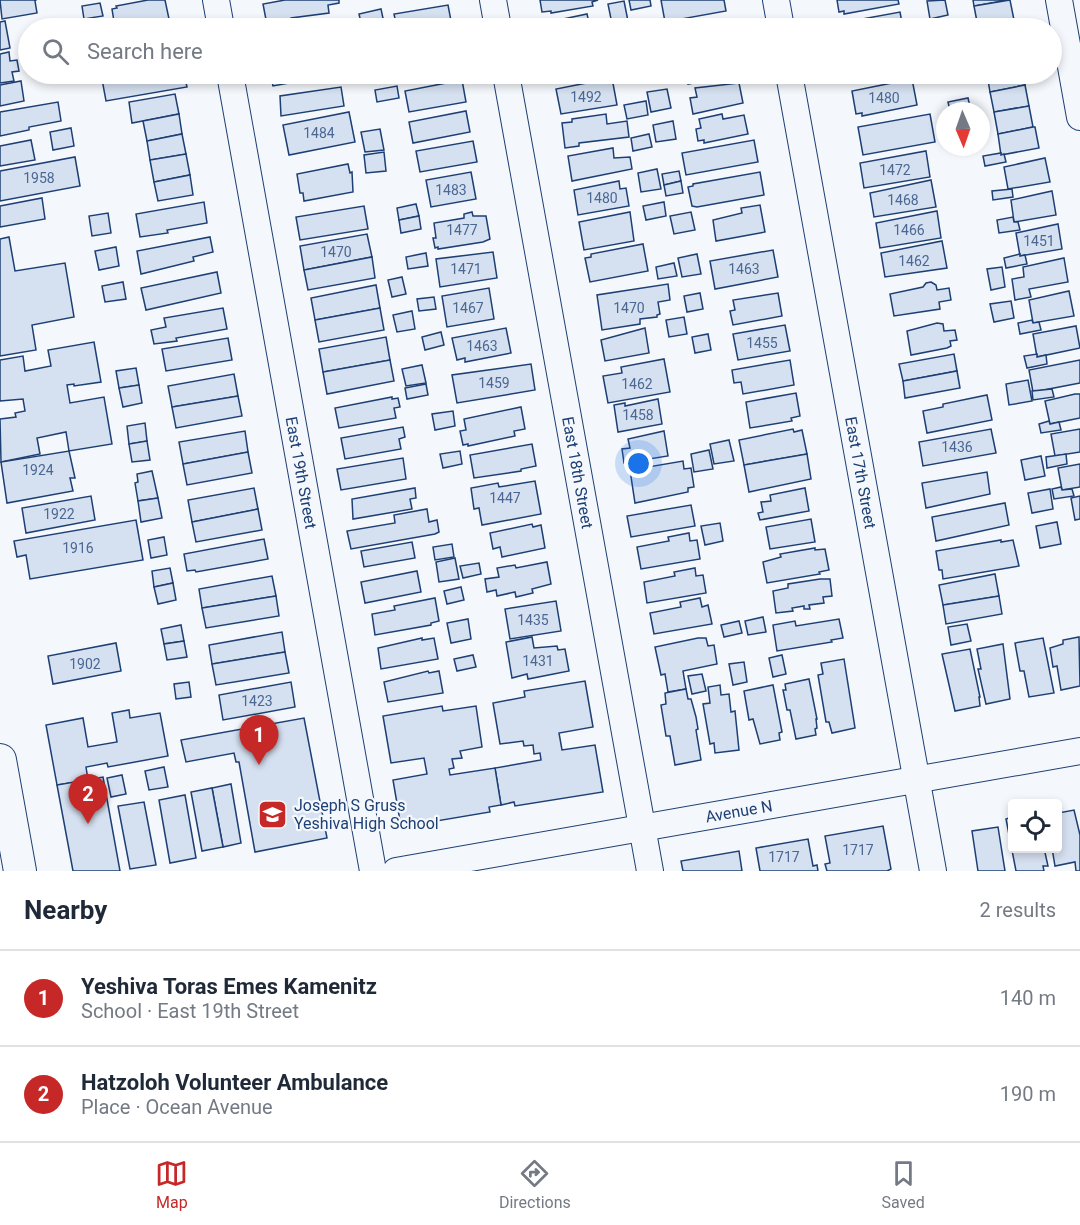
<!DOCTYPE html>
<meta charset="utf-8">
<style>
:root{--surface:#fff;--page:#f2f2f3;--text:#1f2937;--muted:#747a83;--line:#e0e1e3;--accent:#c62828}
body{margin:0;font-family:Roboto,sans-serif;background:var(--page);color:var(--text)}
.controls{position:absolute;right:18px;bottom:18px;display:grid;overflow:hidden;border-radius:6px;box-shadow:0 3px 9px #0003}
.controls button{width:54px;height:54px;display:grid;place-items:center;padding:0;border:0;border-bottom:2px solid var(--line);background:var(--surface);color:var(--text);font:30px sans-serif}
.compass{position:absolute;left:936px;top:102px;width:54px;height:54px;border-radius:50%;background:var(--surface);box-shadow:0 3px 9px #0003;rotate:178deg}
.you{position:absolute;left:639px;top:464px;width:21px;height:21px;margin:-15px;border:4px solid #fff;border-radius:50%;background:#1a73e8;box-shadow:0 0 0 9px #1a73e833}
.badge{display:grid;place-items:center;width:39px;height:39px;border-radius:50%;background:var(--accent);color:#fff;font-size:20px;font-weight:700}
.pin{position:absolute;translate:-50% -50px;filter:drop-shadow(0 2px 3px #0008)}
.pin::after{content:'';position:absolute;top:32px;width:21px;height:18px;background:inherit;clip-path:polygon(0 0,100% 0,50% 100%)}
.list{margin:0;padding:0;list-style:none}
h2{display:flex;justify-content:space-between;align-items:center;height:78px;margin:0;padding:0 24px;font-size:26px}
h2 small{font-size:20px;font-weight:400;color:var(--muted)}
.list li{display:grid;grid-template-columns:39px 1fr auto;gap:18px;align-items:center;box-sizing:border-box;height:96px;padding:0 24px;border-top:2px solid var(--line)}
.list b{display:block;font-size:22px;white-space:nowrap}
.list p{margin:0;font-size:20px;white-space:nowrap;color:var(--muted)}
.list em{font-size:20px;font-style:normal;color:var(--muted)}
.icon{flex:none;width:33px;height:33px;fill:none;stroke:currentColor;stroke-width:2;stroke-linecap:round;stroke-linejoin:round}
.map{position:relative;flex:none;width:1080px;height:871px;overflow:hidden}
.search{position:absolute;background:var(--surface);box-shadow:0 3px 9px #0003;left:18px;right:18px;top:18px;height:66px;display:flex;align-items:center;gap:15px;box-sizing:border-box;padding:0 21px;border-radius:33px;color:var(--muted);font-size:22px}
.sheet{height:270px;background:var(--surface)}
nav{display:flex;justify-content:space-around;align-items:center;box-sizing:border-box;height:84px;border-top:2px solid var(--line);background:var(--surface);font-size:16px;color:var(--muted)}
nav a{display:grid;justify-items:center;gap:3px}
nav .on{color:var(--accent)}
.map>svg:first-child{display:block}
.building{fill:#d5e0f0;stroke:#1d3f73;stroke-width:1.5}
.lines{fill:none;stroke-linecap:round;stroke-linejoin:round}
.minor-casing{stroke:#1d3f73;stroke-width:28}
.major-casing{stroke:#1d3f73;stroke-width:34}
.minor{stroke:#f4f7fb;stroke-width:26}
.major{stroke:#f4f7fb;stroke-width:32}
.labels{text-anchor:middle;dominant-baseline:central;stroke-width:4.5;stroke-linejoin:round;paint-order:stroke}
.number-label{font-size:14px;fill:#4b6792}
.street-label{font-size:16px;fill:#1d3f73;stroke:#f4f7fb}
.poi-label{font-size:16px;fill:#1d3f73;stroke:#f4f7fb;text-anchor:start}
</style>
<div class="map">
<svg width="1080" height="871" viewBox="0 0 1080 871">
<rect width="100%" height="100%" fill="#f4f7fb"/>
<g class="building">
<path d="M0,0H36L35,1L37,13L2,19Z"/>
<path d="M148,0H165L169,19L115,28L112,9L117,8L116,6Z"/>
<path d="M285,0H339V3L328,5L329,13L291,18L290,21L267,25L263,4Z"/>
<path d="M540,0H598L592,2L593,6L551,13V11L542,12Z"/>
<path d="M629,0H650L651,6L631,10Z"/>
<path d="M661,0H724L726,11L665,22Z"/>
<path d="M837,0H898L899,4L844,14V11L839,12Z"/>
<path d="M945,0L948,15L930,19L927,1Z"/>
<path d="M973,0H1008L974,6Z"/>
<path d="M1010,0L1014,20L978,27L974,6Z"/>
<path d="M624,1L628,21L612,24L608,4Z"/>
<path d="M100,3L103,16L84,19L82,6Z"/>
<path d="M448,5L452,26L437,28H397L394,14Z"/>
<path d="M381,9L384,23L362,27L359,14Z"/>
<path d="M900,12L903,28H841L840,24L846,22Z"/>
<path d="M587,14L589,23L595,22L597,28H545L544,23Z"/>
<path d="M1016,20L1017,28H978V27Z"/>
<path d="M5,21L10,48L0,50V22Z"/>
<path d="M331,21L332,28H294Z"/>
<path d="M727,22L728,28H683L706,23L707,26Z"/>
<path d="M9,52L10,61L17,60L19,71L12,72L14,81L0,83V54Z"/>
<path d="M101,74H184L187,87L106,101Z"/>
<path d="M275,74H339L273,86L271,77L276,76Z"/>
<path d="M401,74H452L402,83Z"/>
<path d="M552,74H597L554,81Z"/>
<path d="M644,74H664L665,78L645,81Z"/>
<path d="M686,74H734H729L730,76L688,84Z"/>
<path d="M849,74H901L856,81H850Z"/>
<path d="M987,74H1023L1025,85L990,92Z"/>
<path d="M612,78L617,105L561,114L556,89Z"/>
<path d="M912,79L917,105L862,116V113L856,114L852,91Z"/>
<path d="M462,80L466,102L409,112L405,91Z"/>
<path d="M21,81L24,101L0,106V85Z"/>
<path d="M739,83L743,103L693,114L690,98L697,97L695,88Z"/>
<path d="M1025,85L1029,106L994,112L990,92Z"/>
<path d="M397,86L399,98L377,102L375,90Z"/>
<path d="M341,87L344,106L281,116L280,96Z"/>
<path d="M667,89L671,108L651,112L647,92Z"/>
<path d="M175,94L179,114L132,123L129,102Z"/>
<path d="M968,98L971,111H950L948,102Z"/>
<path d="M646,101L648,115L627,119L624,105Z"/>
<path d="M58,102L61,121L29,127V130L0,136V112Z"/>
<path d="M1029,106L1033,127L998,134L994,112Z"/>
<path d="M466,111L470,132L413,143L409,122Z"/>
<path d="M349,112L355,142L289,155L283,125Z"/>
<path d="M179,114L182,134L147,141L143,121Z"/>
<path d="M606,114L607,124L627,121L629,137L579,143V146L565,148L562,123L572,122V119Z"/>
<path d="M722,114L723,119L744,115L748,134L704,143V140L698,141L696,129L701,128L699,119Z"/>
<path d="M930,114L935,142L863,155L858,127Z"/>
<path d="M673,121L676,139L656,142L653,125Z"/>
<path d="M1033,127H1035L1039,148L1001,155L998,134Z"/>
<path d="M71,128L74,146L53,150L50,132Z"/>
<path d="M380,129L384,150L365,152L361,132Z"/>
<path d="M182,134L186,154L150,160L147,141Z"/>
<path d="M649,134L652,147L633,151L631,138Z"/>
<path d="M31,140L35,160L0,166V146Z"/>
<path d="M754,140L758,162L686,175L682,153Z"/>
<path d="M473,141L477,162L420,172L416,151Z"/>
<path d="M613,148L614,158L630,157L632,169L572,181L568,156Z"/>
<path d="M926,151L930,177L864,188L860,163Z"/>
<path d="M384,152L386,171L366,173L364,155Z"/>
<path d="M1001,153V155L1004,154L1006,162L985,166L983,156Z"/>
<path d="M186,154L190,175L154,182L150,160Z"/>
<path d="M75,157L80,186L0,201V171Z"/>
<path d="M1045,158L1050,182L1008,189L1004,167Z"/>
<path d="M348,164L350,173L352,172L353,192L304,201L303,193H300L297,174Z"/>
<path d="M657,169L661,189L641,192L638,173Z"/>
<path d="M679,171L681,181L664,185L662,174Z"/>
<path d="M471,172L476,199L431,207L426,180Z"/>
<path d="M760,172L764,195L697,207L692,206L688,187L693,186V184Z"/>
<path d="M190,175L193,195L158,201L154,182Z"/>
<path d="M931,180L936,207L874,217L870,193Z"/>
<path d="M619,181L620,189L626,188L629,206L578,215L574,190Z"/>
<path d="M681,181L683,193L666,196L664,185Z"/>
<path d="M1012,189L1013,197L993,200L992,191Z"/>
<path d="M1052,191L1056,215L1014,222L1011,200Z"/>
<path d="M42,198L45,219L0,227V206Z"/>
<path d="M204,202L207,223L167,230L168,233L140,237L136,214Z"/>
<path d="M664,202L666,216L646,220L643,206Z"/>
<path d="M416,204L419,216L399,220L397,208Z"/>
<path d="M760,205L765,232L716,241L713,220L742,213L741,208Z"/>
<path d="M364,206L368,229L300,240L296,217Z"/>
<path d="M937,211L941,238L880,248L876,223Z"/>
<path d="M472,212L473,216H486L490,239L483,242L438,249V247L435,248L433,238H436L434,223L464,218V214Z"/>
<path d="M630,212L634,241L584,250L579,222Z"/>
<path d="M691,212L695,230L674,234L670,216Z"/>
<path d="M108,213L111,233L92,236L89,216Z"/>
<path d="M419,216L421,229L401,233L399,220Z"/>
<path d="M1013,217L1014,222H1018L1020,230L999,233L997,220Z"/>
<path d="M1058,224L1062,249L1020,256L1016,233Z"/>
<path d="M367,234L372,257L304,270L300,246Z"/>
<path d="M9,237L15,271L65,263L74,317L32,325L36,350L0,356V239Z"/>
<path d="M210,237L213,252L193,257L194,261L141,274L137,251Z"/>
<path d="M942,241L947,268L885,277L881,253Z"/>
<path d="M643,244L648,271L590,282L585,258L591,257V254Z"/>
<path d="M116,247L119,266L99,270L95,251Z"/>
<path d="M773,250L778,277L715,289L710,261Z"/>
<path d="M493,252L497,278L440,287L436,259Z"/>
<path d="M426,253L428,266L408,269L406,257Z"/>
<path d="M697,254L701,274L682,277L678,258Z"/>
<path d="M1020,254V256L1025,255L1027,264L1006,268L1004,258Z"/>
<path d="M372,257L375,278L308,290L304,270Z"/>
<path d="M1064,258L1068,282L1029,289L1031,297L1015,300L1012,279L1024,277L1023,267Z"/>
<path d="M674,263L677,276L658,279L656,267Z"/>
<path d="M1002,267L1005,287L991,290L987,269Z"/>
<path d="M217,272L221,293L146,310L141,288Z"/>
<path d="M402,277L406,294L392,297L388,280Z"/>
<path d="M123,282L126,299L105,302L102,286Z"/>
<path d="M931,282L936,285L937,290L949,288L951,300L939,302L940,309L894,316L890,294L923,287L926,283Z"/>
<path d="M668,284L670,300L658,302L660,314L657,315V317L640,319V324L602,330L597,295Z"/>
<path d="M376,285L380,308L315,320L311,298Z"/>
<path d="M489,288L494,319L447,327L442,296Z"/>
<path d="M1069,291L1074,316L1033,323L1029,300Z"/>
<path d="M700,293L703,309L687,312L684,296Z"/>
<path d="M778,293L782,316L733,325L730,311L735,310L733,300Z"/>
<path d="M434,297L436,309L419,311L417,299Z"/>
<path d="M1011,301L1014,318L994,322L990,304Z"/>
<path d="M223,308L227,329L176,338L177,341L154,344L151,330L166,327L164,318Z"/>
<path d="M380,308L384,330L319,342L315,320Z"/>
<path d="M412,311L415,329L397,332L393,315Z"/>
<path d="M684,317L687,334L669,337L666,320Z"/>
<path d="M1032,320L1033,323L1039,322L1041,330L1020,334L1018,323Z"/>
<path d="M937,323L943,324L944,331L955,330L957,340L950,341L951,346L947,348L911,355L907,331Z"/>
<path d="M785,325L790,351L738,360L733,334Z"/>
<path d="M1076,326L1080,348L1037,357L1033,334Z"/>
<path d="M506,328L511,353L465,362V358L457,360L452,338Z"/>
<path d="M645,328L649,353L605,361L601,340Z"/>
<path d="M441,332L444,345L425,350L422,337Z"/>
<path d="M708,334L711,350L695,353L692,337Z"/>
<path d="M386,337L390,360L323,372L319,349Z"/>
<path d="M228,338L232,360L166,371L162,349Z"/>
<path d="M94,342L101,382L74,386V384L67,385L70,403L104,397L112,444L69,451L66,432L37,438L40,454L1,462L0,419L16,417L15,413L25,411L23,399L0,401V360L23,356L25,371L51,366L48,350Z"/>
<path d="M954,354L957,371L903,381L899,364Z"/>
<path d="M1037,354V357L1046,355L1047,364L1027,368L1024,356Z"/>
<path d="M664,359L670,392L608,403L603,376L622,373L621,367Z"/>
<path d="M390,360L394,381L327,394L323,372Z"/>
<path d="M790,360L794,385L743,394L741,382L734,383L732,370Z"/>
<path d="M1080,360V383L1033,392L1029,370Z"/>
<path d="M531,364L535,390L457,403L452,375Z"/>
<path d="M422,365L426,383L406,386L402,369Z"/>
<path d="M136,368L139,385L119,388L116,371Z"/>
<path d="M957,371L960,388L905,398L903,381Z"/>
<path d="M234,374L238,396L172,407L168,386Z"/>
<path d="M1028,380L1032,401L1009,405L1006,384Z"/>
<path d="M426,384L428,395L407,399L405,388Z"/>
<path d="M139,385L142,403L123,407L119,388Z"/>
<path d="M1052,389L1054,397L1033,400L1032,391Z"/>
<path d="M796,393L800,416L791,418L792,421L750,428L746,402Z"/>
<path d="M1075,394H1080V418L1050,424L1045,401Z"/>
<path d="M987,395L992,420L927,433L923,411L943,407V404Z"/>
<path d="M238,396L242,416L176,428L172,407Z"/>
<path d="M392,397V399L398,398L400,407L394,408L396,418L339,428L335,408Z"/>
<path d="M658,399L662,424L618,432L614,405L625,403V406Z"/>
<path d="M521,407L525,429L514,431L515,436L468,446V444L463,445L460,431L466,430L464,419Z"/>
<path d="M453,411L455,426L435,430L432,414Z"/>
<path d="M1049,421L1050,424L1059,422L1061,430L1041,433L1039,424Z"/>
<path d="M145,423L147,441L129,444L127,426Z"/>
<path d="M403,427L405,437L399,439L401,449L345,459L341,438Z"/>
<path d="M793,429L794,432L802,430L807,454L744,465L739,440Z"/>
<path d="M991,429L996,453L923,466L919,442Z"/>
<path d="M1080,429V452L1055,456L1051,434Z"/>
<path d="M245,431L248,452L183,464L179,442Z"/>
<path d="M664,431L668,456L624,463L622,449L630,448L628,439Z"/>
<path d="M729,440L734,461L714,464L710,444Z"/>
<path d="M147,441L150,460L132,462L129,444Z"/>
<path d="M532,444L536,466L521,469V471L474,478L470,455Z"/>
<path d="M709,450L713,469L694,472L691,454Z"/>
<path d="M69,451L75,478H70L73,491L7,503L1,462Z"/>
<path d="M460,451L462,464L443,468L440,454Z"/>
<path d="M248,452L252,473L187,485L183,464Z"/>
<path d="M807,454L811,479L749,492L744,465Z"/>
<path d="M1066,454L1067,464L1047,468L1046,457Z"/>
<path d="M1041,456L1045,476L1025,480L1021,460Z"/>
<path d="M403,458L406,479L341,490L337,469Z"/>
<path d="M683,461L684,469L691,468L694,487L688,488V492L635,503L630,470Z"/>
<path d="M1080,464V487L1062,490L1058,468Z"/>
<path d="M152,471L158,498L138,501L135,483L138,482L137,474Z"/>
<path d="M987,472L990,494L926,508L922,483Z"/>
<path d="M535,481L541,514L482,525L479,508L474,509L471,488L498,483L499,487Z"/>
<path d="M1061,487L1062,490L1072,489L1074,496L1054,499L1052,489Z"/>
<path d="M254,488L258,509L192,522L188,500Z"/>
<path d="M415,488L416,498L410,499L412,509L353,519L352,499Z"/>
<path d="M805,488L809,511L760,520L758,513L763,512L761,502L771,501L770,495Z"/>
<path d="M1050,489L1053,509L1032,513L1028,493Z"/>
<path d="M91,496L95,520L26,533L22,508Z"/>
<path d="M1080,496V519L1075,520L1071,498Z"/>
<path d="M158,498L162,518L141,522L138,501Z"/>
<path d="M1005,503L1009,525L936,541L932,517Z"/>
<path d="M691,505L695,526L631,537L627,516Z"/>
<path d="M258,509L262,530L196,542L192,522Z"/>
<path d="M427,509L429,522L437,520L439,532L435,534L351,549L347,531L395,523L394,515Z"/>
<path d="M811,519L815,542L770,549L766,527Z"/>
<path d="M136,520L143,560L30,579L26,555L17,557L14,541Z"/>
<path d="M1057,522L1061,544L1040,548L1036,526Z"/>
<path d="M720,523L723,541L705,545L701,526Z"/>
<path d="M532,524L533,527L541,525L545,548L502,557L500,547L493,549L490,533Z"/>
<path d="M689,533L690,541L697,540L700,559L641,569L637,547L669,541L668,537Z"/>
<path d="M164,537L167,555L151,558L148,540Z"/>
<path d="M264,539L268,559L196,572L195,570L187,571L184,554Z"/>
<path d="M1001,540V542L1013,540L1019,566L943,579L942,570H939L936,551Z"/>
<path d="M412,542L415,558L364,567L361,551Z"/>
<path d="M452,544L454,557L435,560L433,547Z"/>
<path d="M815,548V550L825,549L829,570L819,572L820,574L767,583L763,562L781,557L780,554Z"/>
<path d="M455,558L459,579L439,582L436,562Z"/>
<path d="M547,562L551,584L532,589L533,593L516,597L515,592L497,596L496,590L487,592L485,579L499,577L497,568L515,565L516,568Z"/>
<path d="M479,563L481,574L463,578L460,566Z"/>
<path d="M170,568L173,583L154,587L152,571Z"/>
<path d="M695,568L696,576L703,575L706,593L647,603L644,582L675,576L674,572Z"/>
<path d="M417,571L421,592L365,603L361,582Z"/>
<path d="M995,574L999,596L943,605L939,585Z"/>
<path d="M272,576L276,596L202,608L199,589Z"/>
<path d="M820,579H830L832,596L823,597L824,603L809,605L810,609H804V606L792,608L793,611L776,613L773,591L788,588V584Z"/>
<path d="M173,583L176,600L158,604L154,587Z"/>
<path d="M461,587L464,600L447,604L444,591Z"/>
<path d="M276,596L279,616L206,628L202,608Z"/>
<path d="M999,596L1002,614L946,624L943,605Z"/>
<path d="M435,598L439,621L431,623V625L375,635L372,614L395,610L394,606Z"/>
<path d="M700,598L702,607L708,605L712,624L654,634L650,613L681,607L680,602Z"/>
<path d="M556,601L561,631L510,639L505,609Z"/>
<path d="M763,617L766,632L748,635L745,621Z"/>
<path d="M468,619L471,639L451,643L447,623Z"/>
<path d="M839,619L843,638L831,640L832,642L777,651L773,625L795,621L796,626Z"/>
<path d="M739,621L742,633L724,637L721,625Z"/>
<path d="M967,624L971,641L951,645L948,627Z"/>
<path d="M181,625L184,641L164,644L161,629Z"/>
<path d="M282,632L285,652L212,664L209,645Z"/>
<path d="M532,637L534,648L557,646L558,650L565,649L569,671L528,679L527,674L512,678L506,642Z"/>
<path d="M1079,637L1080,686L1061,690L1057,666L1053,667L1050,648L1063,644V640Z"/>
<path d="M422,638V640L434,638L438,659L381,669L378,648Z"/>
<path d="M698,638H706L708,646L714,645L717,664L683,671L686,689L668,692L665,674L661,675L655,647Z"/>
<path d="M1043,638L1054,693L1029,697L1024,671H1020L1015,643Z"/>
<path d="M184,641L187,657L167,660L164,644Z"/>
<path d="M116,643L121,671L53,684L48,656Z"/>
<path d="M1003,644L1010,699L986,704L978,669H981L977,649Z"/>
<path d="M970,649L980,697H979L980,706L955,711L942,654Z"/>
<path d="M285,652L289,673L216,685L212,664Z"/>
<path d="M473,655L476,667L457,671L454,659Z"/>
<path d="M782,655L786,674L773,677L769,658Z"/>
<path d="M844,659L855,728L832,733L829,722H826L818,675L823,674L821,663Z"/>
<path d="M744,662L747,682L733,685L729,664Z"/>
<path d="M428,671L429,673L439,671L443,693L388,702L384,682Z"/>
<path d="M702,674L706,691L692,694L688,676Z"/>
<path d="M809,679L817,719H816L817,728L815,729L816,735L796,739L790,710H787L783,690H786L785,684Z"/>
<path d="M585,681L593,727L559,733L562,750L595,745L603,792L515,806L514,802L501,805L495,768L541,760L540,753L534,754L533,745L524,746L523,741L500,744L493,703L525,697L524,691Z"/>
<path d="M189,682L191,697L176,699L174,684Z"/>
<path d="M291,682L295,707L223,720L219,695Z"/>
<path d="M720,685L721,695L729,694L731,712L735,711L739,750L715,753L714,743L710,744L703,704L710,703L708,687Z"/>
<path d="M773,685L782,732L779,733L780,740L760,744L753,719L749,720L744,691Z"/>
<path d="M686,689L688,699H691L696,717L698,729L696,730L701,760L675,765L670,736H666L661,705L666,704L665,693Z"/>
<path d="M442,706L443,711L476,706L482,747L460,751L462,758L452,759L454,768L449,769L450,775L495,768L501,805L489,807L490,812L401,827L393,780L427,774L424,758L391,763L383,716Z"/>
<path d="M129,710L130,718L160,713L168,756L108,767L107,763L86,767L88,780L57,785L46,725L83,718L88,747L117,742L112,713Z"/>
<path d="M304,718L327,838L255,852L239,762H236L234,753L186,762L181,740Z"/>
<path d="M164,767L168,787L149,790L145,771Z"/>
<path d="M122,775L126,794L111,797L107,778Z"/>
<path d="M103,777L120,871H73L57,785Z"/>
<path d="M231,784L241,843L223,847L212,788Z"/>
<path d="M212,788L223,847L202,851L191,792Z"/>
<path d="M185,795L196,858L170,863L159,800Z"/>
<path d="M144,802L156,865L130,869L118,806Z"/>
<path d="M1074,810L1080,835V871H1076L1075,862L1055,866L1052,848H1058V813Z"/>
<path d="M1012,817V848H1044L1048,866H1043L1044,871H1016L1006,819Z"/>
<path d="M883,826L891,869L887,871H827L825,864L830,863L825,836Z"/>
<path d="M998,827L1005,871H978L972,831Z"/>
<path d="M808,839L813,866L817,865L818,871H760L756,848Z"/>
<path d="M739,851L742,871H683L681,861Z"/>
</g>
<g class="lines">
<defs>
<g id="minor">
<path d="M216,0L221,28"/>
<path d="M493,0L498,28"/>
<path d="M776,0L781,28"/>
<path d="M1059,0L1080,117"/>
<path id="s1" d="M230,74L373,871"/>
<path id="s2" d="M506,74L650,871"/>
<path id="s3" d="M789,74L933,871"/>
<path id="s4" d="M396,871L1080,751"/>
</g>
<path id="major" d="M0,760L20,871"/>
</defs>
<use href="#minor" class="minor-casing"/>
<use href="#major" class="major-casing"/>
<use href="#minor" class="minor"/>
<use href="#major" class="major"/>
</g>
<defs>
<symbol id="school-square" viewBox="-11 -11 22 22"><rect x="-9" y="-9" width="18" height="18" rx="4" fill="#c62828" stroke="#f4f7fb"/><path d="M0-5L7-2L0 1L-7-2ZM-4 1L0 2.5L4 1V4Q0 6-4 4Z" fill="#fff"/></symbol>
</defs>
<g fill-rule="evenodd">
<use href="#school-square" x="256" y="798" width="33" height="33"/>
</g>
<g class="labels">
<g class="number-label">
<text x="586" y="97">1492</text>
<text x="884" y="98">1480</text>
<text x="319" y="133">1484</text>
<text x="895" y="170">1472</text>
<text x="39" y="178">1958</text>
<text x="451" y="190">1483</text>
<text x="602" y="198">1480</text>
<text x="903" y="200">1468</text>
<text x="462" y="230">1477</text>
<text x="909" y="230">1466</text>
<text x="1039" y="241">1451</text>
<text x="336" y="252">1470</text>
<text x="914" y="261">1462</text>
<text x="466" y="269">1471</text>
<text x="744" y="269">1463</text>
<text x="468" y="308">1467</text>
<text x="629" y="308">1470</text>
<text x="762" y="343">1455</text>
<text x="482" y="346">1463</text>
<text x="494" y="383">1459</text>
<text x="637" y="384">1462</text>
<text x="638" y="415">1458</text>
<text x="957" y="447">1436</text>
<text x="38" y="470">1924</text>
<text x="505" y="498">1447</text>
<text x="59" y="514">1922</text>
<text x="78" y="548">1916</text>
<text x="533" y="620">1435</text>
<text x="538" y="661">1431</text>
<text x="85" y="664">1902</text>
<text x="257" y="701">1423</text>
<text x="858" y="850">1717</text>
<text x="784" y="857">1717</text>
</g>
<g class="street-label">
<text stroke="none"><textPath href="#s1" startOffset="405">East 19th Street</textPath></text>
<text stroke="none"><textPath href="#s2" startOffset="405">East 18th Street</textPath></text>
<text stroke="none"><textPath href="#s3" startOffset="405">East 17th Street</textPath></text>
<text stroke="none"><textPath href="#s4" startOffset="348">Avenue N</textPath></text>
</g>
<g class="poi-label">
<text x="294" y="805">Joseph S Gruss<tspan x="294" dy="18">Yeshiva High School</tspan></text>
</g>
</g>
</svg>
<div class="controls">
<button><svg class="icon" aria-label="locate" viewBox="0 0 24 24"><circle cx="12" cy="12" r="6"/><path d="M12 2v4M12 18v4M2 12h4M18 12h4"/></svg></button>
</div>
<svg class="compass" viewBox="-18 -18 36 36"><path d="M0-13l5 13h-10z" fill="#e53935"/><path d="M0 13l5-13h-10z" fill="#747a83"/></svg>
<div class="you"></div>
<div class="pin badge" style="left:259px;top:765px">1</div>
<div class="pin badge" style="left:88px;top:824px">2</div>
<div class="search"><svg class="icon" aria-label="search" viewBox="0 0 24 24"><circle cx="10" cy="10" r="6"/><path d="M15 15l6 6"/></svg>Search here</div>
</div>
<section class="sheet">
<h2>Nearby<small>2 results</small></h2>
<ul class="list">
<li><span class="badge">1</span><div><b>Yeshiva Toras Emes Kamenitz</b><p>School · East 19th Street</p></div><em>140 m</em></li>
<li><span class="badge">2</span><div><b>Hatzoloh Volunteer Ambulance</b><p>Place · Ocean Avenue</p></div><em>190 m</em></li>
</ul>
</section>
<nav>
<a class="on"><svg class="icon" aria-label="map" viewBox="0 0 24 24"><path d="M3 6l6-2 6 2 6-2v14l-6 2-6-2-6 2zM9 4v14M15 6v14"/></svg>Map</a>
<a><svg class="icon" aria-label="directions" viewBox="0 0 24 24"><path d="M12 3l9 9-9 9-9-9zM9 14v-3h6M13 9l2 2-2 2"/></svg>Directions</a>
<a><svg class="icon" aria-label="saved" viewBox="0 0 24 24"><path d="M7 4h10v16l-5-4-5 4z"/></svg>Saved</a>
</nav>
